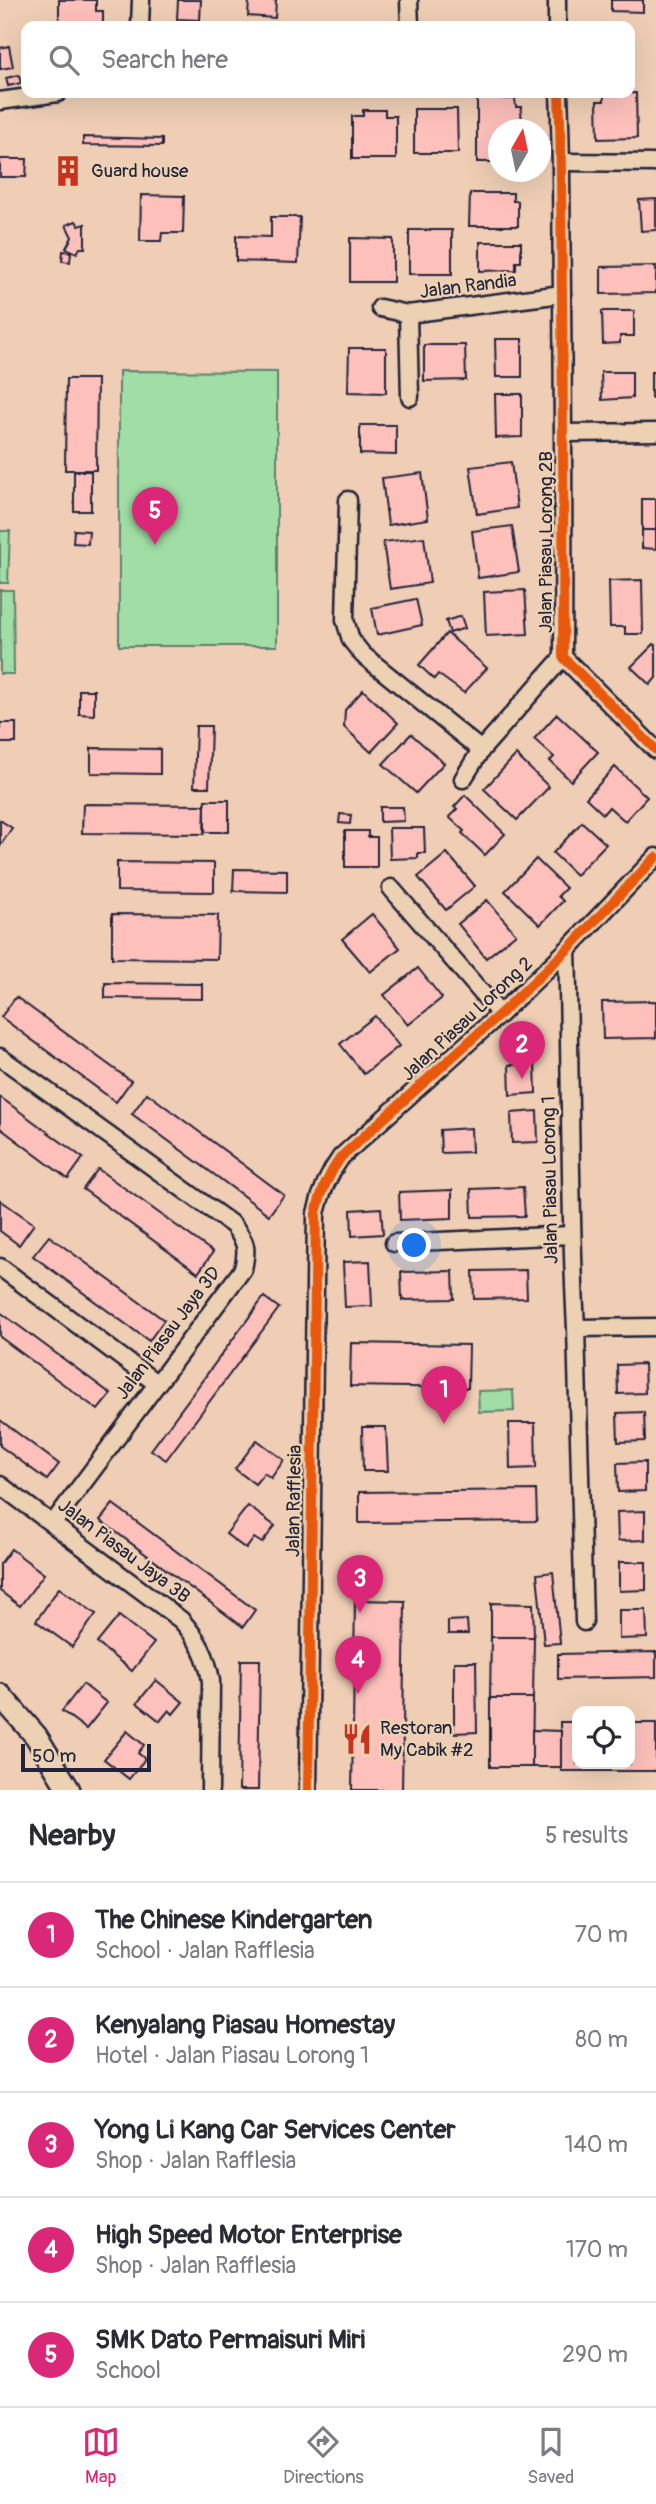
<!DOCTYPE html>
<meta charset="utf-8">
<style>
:root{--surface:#fff;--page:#f7f7f7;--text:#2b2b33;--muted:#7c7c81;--line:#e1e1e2;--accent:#db2777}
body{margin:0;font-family:Pangolin,sans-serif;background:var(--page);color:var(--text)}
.controls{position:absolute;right:21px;bottom:21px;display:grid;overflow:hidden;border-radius:14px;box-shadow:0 7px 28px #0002}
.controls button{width:63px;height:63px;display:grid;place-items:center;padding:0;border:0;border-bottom:2px solid var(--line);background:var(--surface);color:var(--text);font:35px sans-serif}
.compass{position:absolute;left:488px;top:119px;width:63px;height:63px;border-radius:50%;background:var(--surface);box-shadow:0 7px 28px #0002;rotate:9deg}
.scale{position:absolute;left:21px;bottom:18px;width:130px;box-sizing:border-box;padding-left:7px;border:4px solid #22223b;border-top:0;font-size:19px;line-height:24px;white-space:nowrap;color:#22223b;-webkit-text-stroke:5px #ecd1b3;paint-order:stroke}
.you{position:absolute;left:415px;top:1246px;width:24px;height:24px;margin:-18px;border:5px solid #fff;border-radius:50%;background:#1a73e8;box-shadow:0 0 0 10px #1a73e833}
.badge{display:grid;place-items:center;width:46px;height:46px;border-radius:50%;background:var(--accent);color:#fff;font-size:23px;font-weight:700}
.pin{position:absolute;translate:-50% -58px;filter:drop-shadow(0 2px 4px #0008)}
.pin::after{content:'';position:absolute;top:37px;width:24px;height:21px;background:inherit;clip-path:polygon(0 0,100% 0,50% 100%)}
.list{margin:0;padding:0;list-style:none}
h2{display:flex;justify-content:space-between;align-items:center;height:91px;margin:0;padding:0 28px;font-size:30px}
h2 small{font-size:23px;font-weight:400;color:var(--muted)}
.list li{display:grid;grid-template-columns:46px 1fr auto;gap:21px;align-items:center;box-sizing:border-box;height:105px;padding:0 28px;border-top:2px solid var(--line)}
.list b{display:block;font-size:26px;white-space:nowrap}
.list p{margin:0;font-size:23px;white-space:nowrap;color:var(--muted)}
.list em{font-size:23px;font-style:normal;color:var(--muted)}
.icon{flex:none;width:38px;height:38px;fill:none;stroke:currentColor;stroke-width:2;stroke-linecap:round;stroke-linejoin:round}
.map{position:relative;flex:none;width:656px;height:1790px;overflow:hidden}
.search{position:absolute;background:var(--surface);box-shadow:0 7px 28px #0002;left:21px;right:21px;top:21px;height:77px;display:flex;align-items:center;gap:18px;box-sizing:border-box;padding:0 24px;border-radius:14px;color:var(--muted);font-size:26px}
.sheet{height:616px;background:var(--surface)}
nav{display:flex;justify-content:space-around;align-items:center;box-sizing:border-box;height:98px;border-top:2px solid var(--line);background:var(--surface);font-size:19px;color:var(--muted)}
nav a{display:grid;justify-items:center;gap:4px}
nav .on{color:var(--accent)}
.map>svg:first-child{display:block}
.green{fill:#a0dea6;stroke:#618070;stroke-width:2}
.building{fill:#fdc0bb;stroke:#22223b;stroke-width:2}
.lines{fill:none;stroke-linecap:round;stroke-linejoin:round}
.street-casing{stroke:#22223b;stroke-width:21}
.secondary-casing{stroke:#22223b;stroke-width:26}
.street{stroke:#ecd1b3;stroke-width:16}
.secondary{stroke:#ecd1b3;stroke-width:21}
.cycleway-casing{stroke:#ecd1b3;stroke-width:15}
.cycleway{stroke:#e8590c;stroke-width:10}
.labels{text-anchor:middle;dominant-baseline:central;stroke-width:5;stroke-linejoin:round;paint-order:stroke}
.poi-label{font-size:19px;fill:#22223b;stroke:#ecd1b3;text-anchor:start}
.street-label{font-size:19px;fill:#22223b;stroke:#ecd1b3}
</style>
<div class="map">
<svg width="656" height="1790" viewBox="0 0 656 1790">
<rect width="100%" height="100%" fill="#efceb5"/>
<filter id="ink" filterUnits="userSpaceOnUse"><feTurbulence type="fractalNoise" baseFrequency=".0143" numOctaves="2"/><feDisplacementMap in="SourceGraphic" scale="14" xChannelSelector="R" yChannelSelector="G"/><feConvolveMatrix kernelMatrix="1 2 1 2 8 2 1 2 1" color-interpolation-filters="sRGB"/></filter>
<g filter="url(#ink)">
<g class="green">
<path d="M119,371L277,372V646H119Z"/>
<path d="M0,531H10L8,583H0Z"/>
<path d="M0,590H13L14,674H0Z"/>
<path d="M513,1390L514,1411L479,1412L478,1391Z"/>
</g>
<g class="building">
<path d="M59,0H96V11H103V26H59Z"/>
<path d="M178,0H201L200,20L177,19Z"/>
<path d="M249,0H276L275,18L248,16Z"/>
<path d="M611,0H643V12L611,11Z"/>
<path d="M9,46L13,67L0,69V48Z"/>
<path d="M19,75L21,83L8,86L6,78Z"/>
<path d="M477,93H502L503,99H515L516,107H521L522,130H498V162H477Z"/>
<path d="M636,93L637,138L598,139L597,101H604V94Z"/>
<path d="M414,109H457L458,153H414Z"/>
<path d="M363,110H385V116H396V159H352V116H363Z"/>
<path d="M83,137L162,139V146L83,145Z"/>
<path d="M0,159H27L26,177H0Z"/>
<rect x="61" y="164" width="14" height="15"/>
<path d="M470,193H513V201H518V226H469Z"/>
<path d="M141,195L184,196L183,233H162L161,241H140Z"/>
<path d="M656,199V230L641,231L639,200Z"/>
<path d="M271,217H300L298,263L236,261V236L271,237Z"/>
<path d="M76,221L79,226L85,224V248H80L77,253L66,248L72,237L66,225Z"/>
<rect x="409" y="230" width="43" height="44"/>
<path d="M350,238L393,239V282H350Z"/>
<path d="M480,242H521V262H516V270L480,271Z"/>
<path d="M63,251L71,252L70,262L62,261Z"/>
<path d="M656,266V293L601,294V267Z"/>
<path d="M602,311H634V336H620V343L603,344Z"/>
<path d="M495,339H522V377H496Z"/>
<path d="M424,345H465L466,380L424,381Z"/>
<path d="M349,348H386V393L348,392Z"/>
<path d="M601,372H632V398L602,400Z"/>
<rect x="651" y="372" width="5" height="26"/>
<path d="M66,379H97L96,470H65Z"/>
<path d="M495,394H522V437L496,438Z"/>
<path d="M360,425H396V455L360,454Z"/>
<path d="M511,462L517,508L477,514L470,467Z"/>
<rect x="74" y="471" width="17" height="40"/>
<path d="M422,473L428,519L388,525L382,478Z"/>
<rect x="642" y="499" width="14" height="31"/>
<path d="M512,526L519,572L478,578L472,531Z"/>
<path d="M74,530L89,531L88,544L73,543Z"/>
<path d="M642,530H656V549L642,548Z"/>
<path d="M424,537L430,583L390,589L383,542Z"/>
<path d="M642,580L643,634H625V627H610L609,581Z"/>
<path d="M525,590L528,634L486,636L484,592Z"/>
<path d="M416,599L422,625L377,635L372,608Z"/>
<path d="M461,616L465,628L450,633L446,621Z"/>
<path d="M447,633L487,668L464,693L438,674L434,679L419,665Z"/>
<path d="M654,644L656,646V678L650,685L631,667Z"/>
<path d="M79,690H94V715L79,714Z"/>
<path d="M363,690L398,723L371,752L344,727L345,710Z"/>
<path d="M557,714L598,752L571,781L550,761L554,757L534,739Z"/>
<rect x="0" y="723" width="16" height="20"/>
<path d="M196,726H211L209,787H194Z"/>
<path d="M411,734L444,763L416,793L383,764Z"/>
<path d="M91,748L160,749V774L91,773Z"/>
<path d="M516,755L549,787L517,820L484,789Z"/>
<path d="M615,767L647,797L625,821L609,807L603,814L586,798Z"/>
<path d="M465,795L505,834L485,855L462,833L464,831L449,817L457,809L454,807Z"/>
<rect x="205" y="800" width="24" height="32"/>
<path d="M83,804L205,805L204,834L82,833Z"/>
<path d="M380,807H403L404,821L380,822Z"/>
<path d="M340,814L351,815L350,824L339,823Z"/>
<path d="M0,820L12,828L0,846Z"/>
<path d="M582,822L606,844L576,875L553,853Z"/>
<path d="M389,828H424L425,853H418V858L390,859Z"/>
<path d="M345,831H368V837H377V867H345Z"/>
<path d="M447,853L475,886L446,910L418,877Z"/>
<path d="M536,859L566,888L558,896L563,901L540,925L505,891Z"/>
<path d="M117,862L214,863V892L117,891Z"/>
<path d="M234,869L287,870V892L233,891Z"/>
<path d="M487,900L516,934L486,958L458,924Z"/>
<path d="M112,914L218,915L217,959L112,958Z"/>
<path d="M372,914L400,948L370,972L342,939Z"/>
<path d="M418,968L442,998L408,1025L384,995Z"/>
<path d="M105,983L202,984V999L105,998Z"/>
<path d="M16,997L131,1081L116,1102L1,1017Z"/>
<path d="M656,1001V1038L603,1039L602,1002Z"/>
<path d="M375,1016L399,1046L364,1074L340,1044Z"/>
<path d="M535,1063L536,1093L510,1095L509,1065Z"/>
<path d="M147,1093L284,1195L269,1215L132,1114Z"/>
<path d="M0,1097L83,1158L68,1179L0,1128Z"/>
<path d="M537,1111L538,1142L512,1143L511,1113Z"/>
<path d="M471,1128L472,1152L441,1153L440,1130Z"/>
<path d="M98,1169L213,1252L198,1273L83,1189Z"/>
<path d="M523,1187L525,1216L472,1217L471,1189Z"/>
<path d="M452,1190V1218L400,1220L399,1192Z"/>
<path d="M0,1200L34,1224L19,1245L0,1231Z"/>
<path d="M381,1208L383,1234L352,1236L351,1210Z"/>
<path d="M49,1236L164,1320L149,1341L33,1256Z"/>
<path d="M370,1261L372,1306L345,1307L343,1262Z"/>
<path d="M526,1270L527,1298L474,1299L473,1271Z"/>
<path d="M453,1271L454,1299L402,1300L401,1272Z"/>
<path d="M264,1297L279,1308L166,1460L151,1450Z"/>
<path d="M0,1312L111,1394L98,1410L0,1337Z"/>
<path d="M351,1343L469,1345L468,1388L350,1386Z"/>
<path d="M644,1364L645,1393L618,1394L617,1365Z"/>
<path d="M644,1412L645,1441L618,1442L617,1413Z"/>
<path d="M0,1420L59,1464L47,1480L0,1446Z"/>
<path d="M509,1423H535L536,1468L510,1469Z"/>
<path d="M362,1427H386L388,1471H363Z"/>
<path d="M257,1440L284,1460L271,1478L264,1473L255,1484L235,1469Z"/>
<path d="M645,1462V1491L618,1492L617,1463Z"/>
<path d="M536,1490L537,1521L359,1523V1492Z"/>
<path d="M113,1504L255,1610L243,1627L100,1520Z"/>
<path d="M248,1506L275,1526L262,1543L254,1538L246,1549L226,1534Z"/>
<path d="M645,1511V1540L618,1541L617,1512Z"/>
<path d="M11,1549L44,1574L20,1606L0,1591V1564Z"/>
<path d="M619,1562H646V1590L619,1591Z"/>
<path d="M553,1572L560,1643L544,1644L537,1574Z"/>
<path d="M59,1588L96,1614L72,1647L36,1621Z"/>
<path d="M355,1600L405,1601L402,1790H352Z"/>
<path d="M491,1603L533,1604L534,1637H491Z"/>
<path d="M619,1610H646L647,1638L619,1639Z"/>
<path d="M119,1616L154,1643L132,1671L97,1643Z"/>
<path d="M467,1620L468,1634H448V1621Z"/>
<path d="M491,1637H534L533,1698H490Z"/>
<path d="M656,1652V1677L558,1679V1654Z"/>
<path d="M241,1660H260L258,1790H239Z"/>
<path d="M454,1662H476L477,1732L454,1733Z"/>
<path d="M156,1680L183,1702L173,1714L169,1710L160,1721L137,1703Z"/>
<path d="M83,1684L107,1703L86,1729L62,1711Z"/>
<path d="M490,1698H533L532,1767H490Z"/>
<path d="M560,1722H577V1764H630V1723H656V1771H561Z"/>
<path d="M532,1730L561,1731V1767H532Z"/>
<path d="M127,1731L144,1745L138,1753L145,1759L129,1779L104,1759Z"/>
</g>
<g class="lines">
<defs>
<g id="street">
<path d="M409,0L410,26"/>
<path d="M140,26L141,0"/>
<path d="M557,26V0"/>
<path d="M559,93C562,160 561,228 562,295C563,416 564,536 563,657L656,750"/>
<path d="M0,101L58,93"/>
<path d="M562,162L656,163"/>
<path d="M380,308L408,314L562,294"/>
<path d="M408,314L410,397"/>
<path d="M565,433L656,432"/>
<path d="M348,500L345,620L351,640L363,655L481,750L563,657"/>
<path d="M463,779L481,750"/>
<path d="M391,888L500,1014"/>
<path d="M567,950C571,1076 569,1202 576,1328L656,1327"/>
<path d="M0,1057L233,1225C246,1242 248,1247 243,1269L53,1523"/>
<path d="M394,1243L571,1235"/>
<path d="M0,1267L156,1383"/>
<path d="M576,1328L584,1622"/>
<path d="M0,1485L181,1620C198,1639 207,1656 211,1681L210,1790"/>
<path d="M308,1790L316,1213C321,1191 328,1175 341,1157L500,1014L567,950L656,857"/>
</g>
<path id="secondary" d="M0,1695L36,1736L69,1790"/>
</defs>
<use href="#street" class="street-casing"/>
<use href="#secondary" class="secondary-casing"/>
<use href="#street" class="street"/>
<use href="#secondary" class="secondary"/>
<defs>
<g id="cycleway">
<path d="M559,93C562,160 561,228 562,295C563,416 564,536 563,657L656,750"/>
<path d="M308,1790L316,1213C321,1191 328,1175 341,1157L500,1014L567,950L656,857"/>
</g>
</defs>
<use href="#cycleway" class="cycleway-casing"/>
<use href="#cycleway" class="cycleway"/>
</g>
</g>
<defs>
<symbol id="building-bare" viewBox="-9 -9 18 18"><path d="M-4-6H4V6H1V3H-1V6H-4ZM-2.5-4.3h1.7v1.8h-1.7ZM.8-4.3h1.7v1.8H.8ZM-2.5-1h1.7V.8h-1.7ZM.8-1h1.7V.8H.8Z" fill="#c8321e" stroke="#ecd1b3" stroke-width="2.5" paint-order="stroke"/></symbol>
<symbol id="restaurant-bare" viewBox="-9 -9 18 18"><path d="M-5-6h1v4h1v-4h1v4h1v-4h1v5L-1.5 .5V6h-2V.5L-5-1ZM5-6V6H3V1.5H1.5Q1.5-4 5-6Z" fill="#c8321e" stroke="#ecd1b3" stroke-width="2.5" paint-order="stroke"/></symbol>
</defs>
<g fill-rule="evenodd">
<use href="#building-bare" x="46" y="149" width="44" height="44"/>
<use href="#restaurant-bare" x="335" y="1717" width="44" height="44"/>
</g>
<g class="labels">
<g class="poi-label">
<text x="91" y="171">Guard house</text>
<text x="380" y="1728">Restoran<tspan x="380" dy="22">My Cabik #2</tspan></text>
</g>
<g class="street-label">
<text transform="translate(468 286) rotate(-7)">Jalan Randia</text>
<text transform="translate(546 542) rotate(-90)">Jalan Piasau Lorong 2B</text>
<text transform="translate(467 1019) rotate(-43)">Jalan Piasau Lorong 2</text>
<text transform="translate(550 1180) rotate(-91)">Jalan Piasau Lorong 1</text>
<text transform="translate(168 1333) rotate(-53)">Jalan Piasau Jaya 3D</text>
<text transform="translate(294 1501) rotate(-89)">Jalan Rafflesia</text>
<text transform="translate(124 1551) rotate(37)">Jalan Piasau Jaya 3B</text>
</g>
</g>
</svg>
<div class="controls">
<button><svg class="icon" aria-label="locate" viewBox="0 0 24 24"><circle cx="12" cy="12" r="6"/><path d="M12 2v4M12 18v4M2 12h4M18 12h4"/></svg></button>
</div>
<svg class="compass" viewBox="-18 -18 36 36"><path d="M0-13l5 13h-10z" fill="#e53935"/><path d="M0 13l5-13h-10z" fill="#7c7c81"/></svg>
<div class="scale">50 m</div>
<div class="you"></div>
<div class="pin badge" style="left:444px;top:1424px">1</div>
<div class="pin badge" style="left:522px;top:1079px">2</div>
<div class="pin badge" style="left:360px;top:1613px">3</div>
<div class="pin badge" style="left:358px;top:1694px">4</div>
<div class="pin badge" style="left:155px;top:545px">5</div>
<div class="search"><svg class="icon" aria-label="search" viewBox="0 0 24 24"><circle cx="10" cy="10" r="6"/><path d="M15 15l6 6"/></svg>Search here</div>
</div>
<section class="sheet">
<h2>Nearby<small>5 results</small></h2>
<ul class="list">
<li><span class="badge">1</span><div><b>The Chinese Kindergarten</b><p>School · Jalan Rafflesia</p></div><em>70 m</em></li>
<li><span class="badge">2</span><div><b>Kenyalang Piasau Homestay</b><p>Hotel · Jalan Piasau Lorong 1</p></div><em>80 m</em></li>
<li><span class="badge">3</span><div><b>Yong Li Kang Car Services Center</b><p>Shop · Jalan Rafflesia</p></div><em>140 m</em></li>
<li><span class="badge">4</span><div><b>High Speed Motor Enterprise</b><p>Shop · Jalan Rafflesia</p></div><em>170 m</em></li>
<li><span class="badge">5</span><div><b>SMK Dato Permaisuri Miri</b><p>School</p></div><em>290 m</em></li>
</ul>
</section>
<nav>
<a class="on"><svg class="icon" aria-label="map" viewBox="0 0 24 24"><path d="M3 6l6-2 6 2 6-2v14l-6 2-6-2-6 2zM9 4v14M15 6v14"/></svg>Map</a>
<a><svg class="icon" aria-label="directions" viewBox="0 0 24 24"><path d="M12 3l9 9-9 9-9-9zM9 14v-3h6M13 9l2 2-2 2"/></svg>Directions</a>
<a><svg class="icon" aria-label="saved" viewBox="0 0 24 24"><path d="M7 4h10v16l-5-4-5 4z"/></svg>Saved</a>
</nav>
